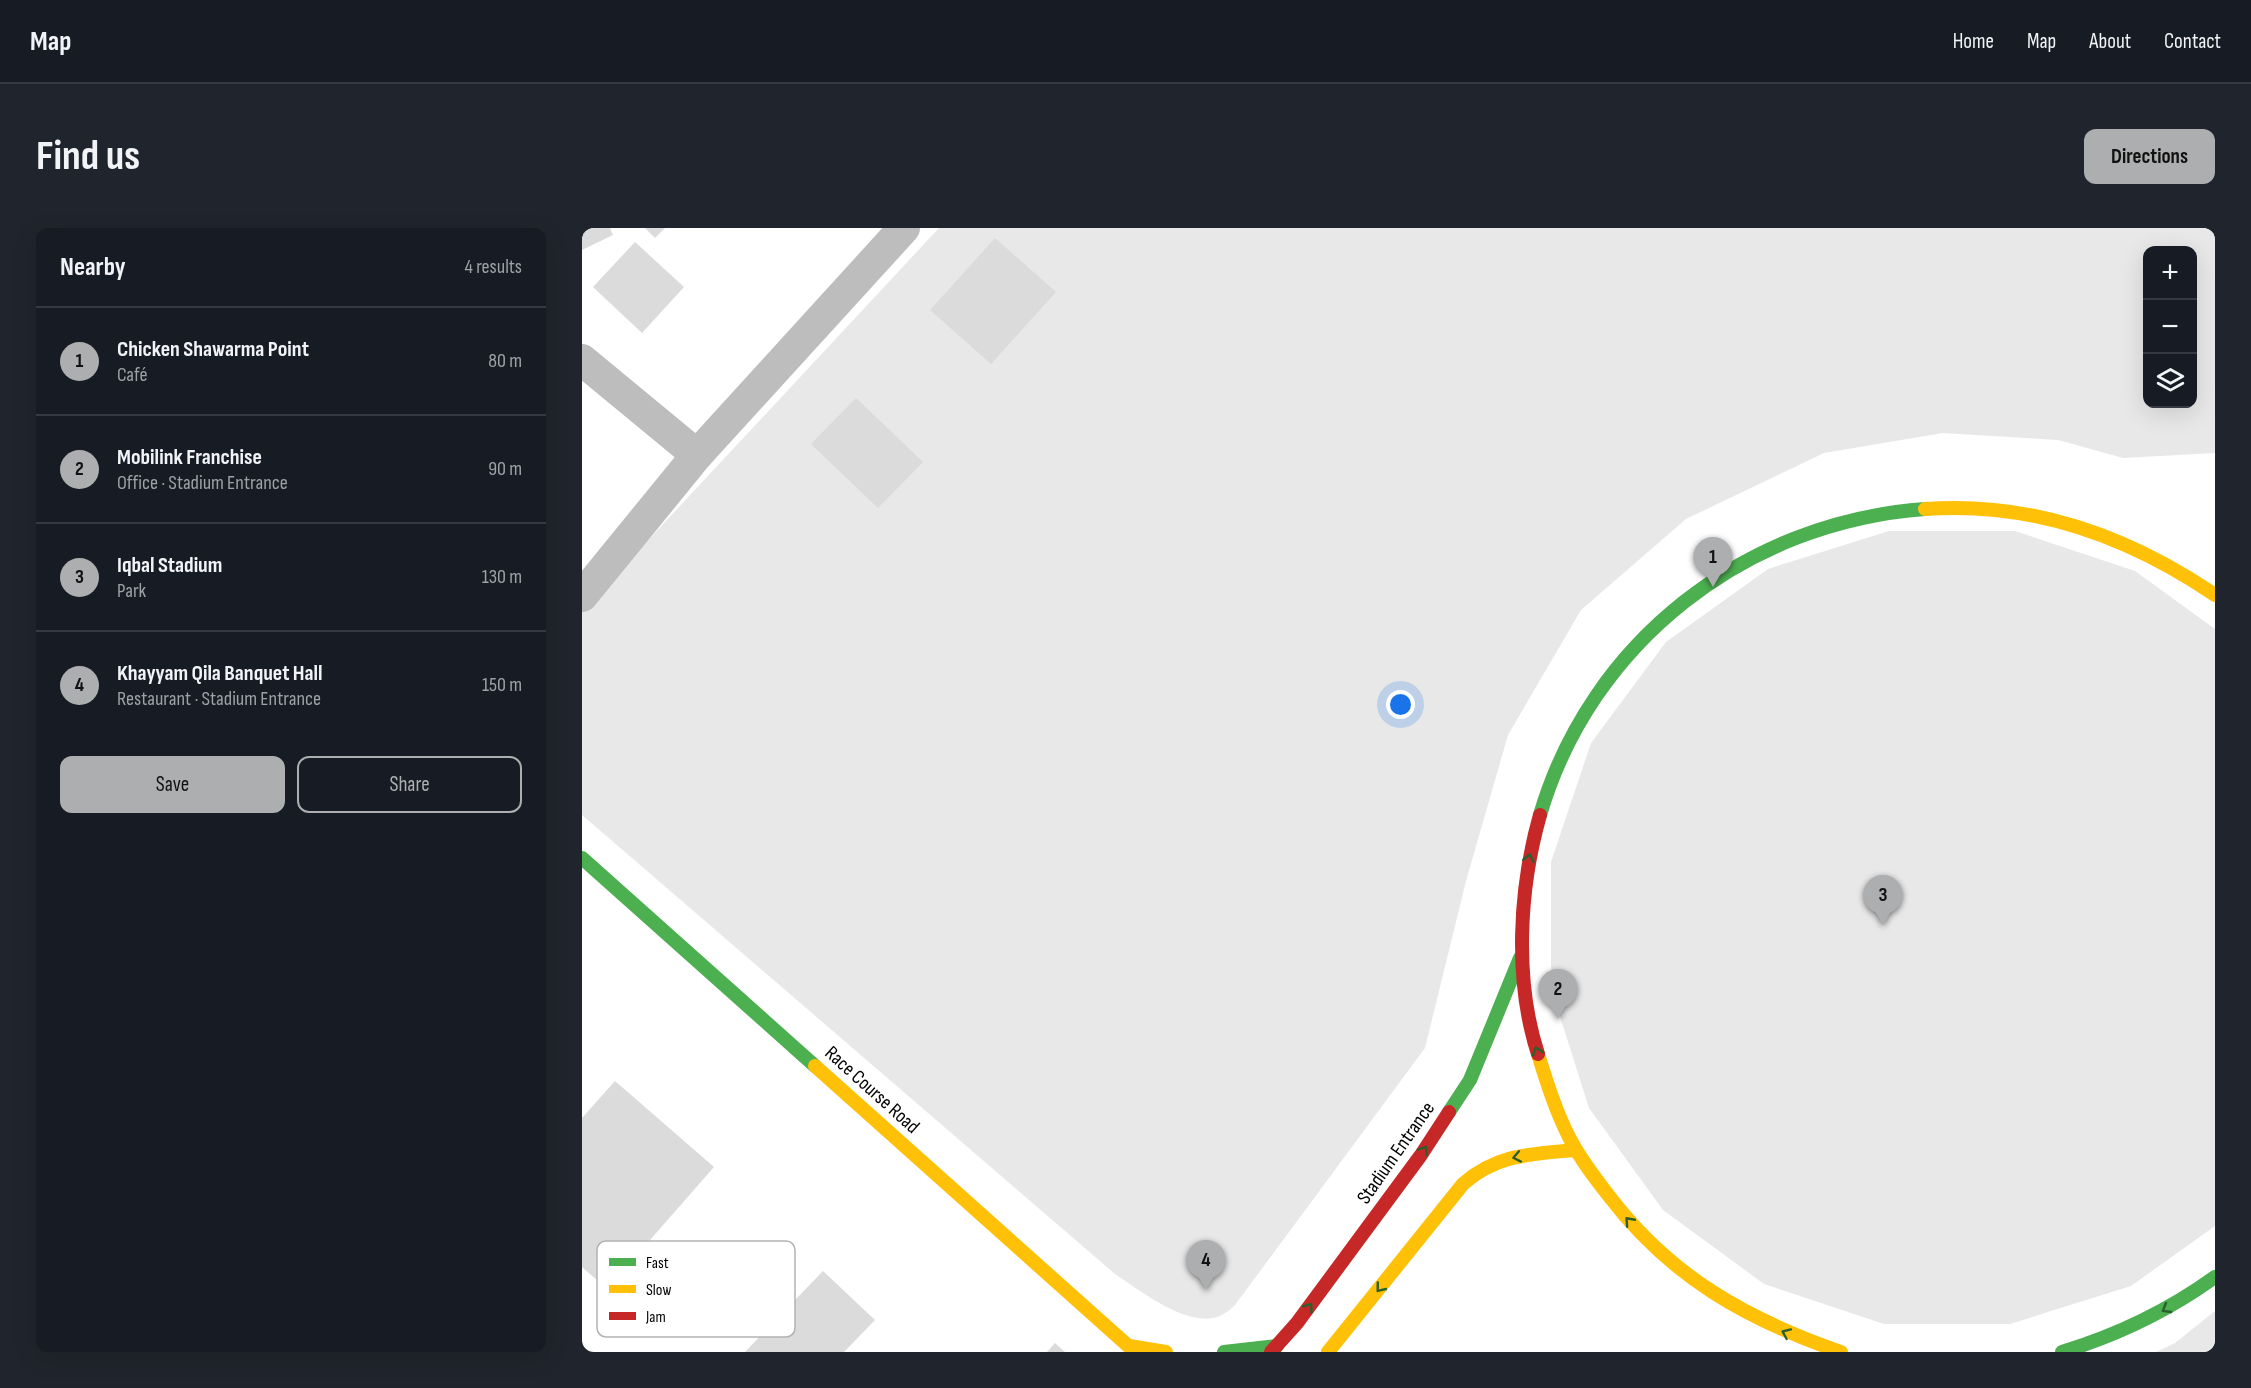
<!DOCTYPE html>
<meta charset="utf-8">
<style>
:root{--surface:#171b24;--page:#20242c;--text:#f1f3f6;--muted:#9ea1a6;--line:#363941;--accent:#adaeaf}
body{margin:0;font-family:"Sofia Sans Condensed",sans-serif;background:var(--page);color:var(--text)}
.controls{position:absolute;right:18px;top:18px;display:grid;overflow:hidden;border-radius:12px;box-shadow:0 6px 24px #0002}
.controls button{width:54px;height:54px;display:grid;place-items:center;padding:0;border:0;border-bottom:2px solid var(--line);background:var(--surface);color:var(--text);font:30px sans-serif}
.you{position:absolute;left:819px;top:477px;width:21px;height:21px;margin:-15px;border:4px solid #fff;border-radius:50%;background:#1a73e8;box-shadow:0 0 0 9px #1a73e833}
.badge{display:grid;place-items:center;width:39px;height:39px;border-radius:50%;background:var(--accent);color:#111;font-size:20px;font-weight:700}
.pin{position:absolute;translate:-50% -50px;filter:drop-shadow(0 2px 3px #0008)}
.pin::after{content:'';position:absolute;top:32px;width:21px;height:18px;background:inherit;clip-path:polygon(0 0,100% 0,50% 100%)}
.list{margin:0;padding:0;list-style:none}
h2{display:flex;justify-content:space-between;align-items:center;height:78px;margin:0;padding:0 24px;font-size:26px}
h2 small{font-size:20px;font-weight:400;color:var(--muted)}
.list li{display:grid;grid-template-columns:39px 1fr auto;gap:18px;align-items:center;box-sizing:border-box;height:108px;padding:0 24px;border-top:2px solid var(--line)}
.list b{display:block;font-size:22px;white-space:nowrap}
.list p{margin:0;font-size:20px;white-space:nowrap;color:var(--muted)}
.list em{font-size:20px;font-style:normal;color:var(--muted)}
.actions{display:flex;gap:12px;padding:18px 24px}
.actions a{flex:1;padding:14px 0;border:2px solid var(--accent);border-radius:12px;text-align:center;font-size:21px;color:var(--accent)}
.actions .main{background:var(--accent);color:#111}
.icon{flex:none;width:33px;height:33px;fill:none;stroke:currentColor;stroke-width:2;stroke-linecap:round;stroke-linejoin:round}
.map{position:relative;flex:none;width:1633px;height:1124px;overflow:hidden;border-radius:12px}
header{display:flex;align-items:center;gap:36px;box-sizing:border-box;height:84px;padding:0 30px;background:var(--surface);border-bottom:2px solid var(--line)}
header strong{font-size:28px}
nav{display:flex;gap:33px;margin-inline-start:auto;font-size:21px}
.intro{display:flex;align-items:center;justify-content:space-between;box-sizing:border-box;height:144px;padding:0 36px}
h1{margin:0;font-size:42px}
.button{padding:15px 27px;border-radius:12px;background:var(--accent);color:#111;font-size:21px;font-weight:700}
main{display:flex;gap:36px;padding:0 36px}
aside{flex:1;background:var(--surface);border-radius:12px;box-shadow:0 6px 24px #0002}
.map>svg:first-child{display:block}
.green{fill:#e8e8e8;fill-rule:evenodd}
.building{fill:#dbdbdb}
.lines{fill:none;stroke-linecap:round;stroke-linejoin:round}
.street{stroke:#bdbdbd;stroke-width:32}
.fast{stroke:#4caf50;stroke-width:14}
.slow{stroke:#ffc107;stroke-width:14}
.jam{stroke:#c62828;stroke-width:14}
.oneway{stroke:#2a602c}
.labels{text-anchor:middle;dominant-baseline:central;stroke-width:4.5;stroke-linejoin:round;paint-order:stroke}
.street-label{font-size:20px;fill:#000;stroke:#fff}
.key{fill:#fff;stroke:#b2b2b2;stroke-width:1.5}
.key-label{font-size:16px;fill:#000}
</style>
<header>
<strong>Map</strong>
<nav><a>Home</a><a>Map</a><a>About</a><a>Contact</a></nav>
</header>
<div class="intro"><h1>Find us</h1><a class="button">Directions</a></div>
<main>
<aside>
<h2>Nearby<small>4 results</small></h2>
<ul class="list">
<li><span class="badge">1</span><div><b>Chicken Shawarma Point</b><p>Café</p></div><em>80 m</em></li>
<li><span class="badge">2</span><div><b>Mobilink Franchise</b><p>Office · Stadium Entrance</p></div><em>90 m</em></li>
<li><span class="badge">3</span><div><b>Iqbal Stadium</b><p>Park</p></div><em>130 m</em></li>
<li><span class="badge">4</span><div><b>Khayyam Qila Banquet Hall</b><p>Restaurant · Stadium Entrance</p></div><em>150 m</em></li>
</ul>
<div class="actions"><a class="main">Save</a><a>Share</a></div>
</aside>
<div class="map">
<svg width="1633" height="1124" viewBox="0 0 1633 1124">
<rect width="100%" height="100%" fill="#fff"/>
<g class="green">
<path d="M357,0H1633V225L1541,230L1476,212L1361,205L1242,225L1104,291L999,382L926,507L884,653L843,820L653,1077C649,1081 644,1085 638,1088C606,1101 559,1063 533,1046L0,587V383ZM1566,22H1610V176H1566Z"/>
<path d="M1307,303H1433L1553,343L1633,401V998L1549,1058L1428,1096H1302L1182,1056L1081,982L1007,880L969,760V634L1009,515L1084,414L1186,341Z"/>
<path d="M1633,1083V1124H1574L1593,1115Z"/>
</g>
<g class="building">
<path d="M0,0H28L31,7L0,22Z"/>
<path d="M63,0H83L73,10Z"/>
<path d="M413,10L474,64L409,136L348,82Z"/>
<path d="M53,14L102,59L60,105L11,59Z"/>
<path d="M274,170L341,234L296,280L229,216Z"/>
<path d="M33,853L132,939L25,1061L0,1039V890Z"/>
<path d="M241,1043L293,1092L262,1124H163Z"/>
<path d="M473,1115L483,1124H465Z"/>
</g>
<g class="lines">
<g class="street">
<path d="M0,132L115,227"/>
<path d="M0,368L115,227L322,0"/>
</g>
<g class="fast">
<path d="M958,587C1009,413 1164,294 1343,281"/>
<path d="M0,630L233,838"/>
<path d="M867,884L888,852L938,730"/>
<path d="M642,1124L695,1118"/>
<path d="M1480,1124C1536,1107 1586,1083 1633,1049"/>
</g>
<g class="slow">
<path d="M1343,281C1450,273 1546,308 1633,367"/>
<path d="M956,826C965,855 974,884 988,911C999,932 1013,950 1027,968C1089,1049 1164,1091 1259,1124"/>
<path d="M233,838L553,1124"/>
<path d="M547,1118L584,1124"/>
<path d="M746,1124L881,956C915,926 950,926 993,922"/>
</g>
<g class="jam">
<path d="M956,826C932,752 937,661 958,587"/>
<path d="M689,1124L715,1095L839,927L867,884"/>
</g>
</g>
<defs><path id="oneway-chevron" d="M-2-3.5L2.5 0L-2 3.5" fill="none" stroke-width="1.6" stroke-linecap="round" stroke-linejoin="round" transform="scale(1.5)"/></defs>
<g class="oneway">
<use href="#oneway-chevron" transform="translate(947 630) rotate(-79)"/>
<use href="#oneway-chevron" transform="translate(955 823) rotate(-108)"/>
<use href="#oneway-chevron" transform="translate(842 922) rotate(-56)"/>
<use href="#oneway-chevron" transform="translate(935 929) rotate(169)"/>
<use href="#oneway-chevron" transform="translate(1047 993) rotate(-132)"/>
<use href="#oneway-chevron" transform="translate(798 1060) rotate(129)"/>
<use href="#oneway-chevron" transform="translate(727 1079) rotate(-54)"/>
<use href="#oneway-chevron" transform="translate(1584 1081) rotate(150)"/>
<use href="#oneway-chevron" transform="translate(1204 1105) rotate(-156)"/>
</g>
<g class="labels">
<g class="street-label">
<text transform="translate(290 862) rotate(42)">Race Course Road</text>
<text transform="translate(814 925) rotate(-55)">Stadium Entrance</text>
</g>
</g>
<rect x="15" y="1013" width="198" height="96" rx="9" class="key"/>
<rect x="27" y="1030" width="27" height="8" fill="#4caf50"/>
<rect x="27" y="1057" width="27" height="8" fill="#ffc107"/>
<rect x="27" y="1084" width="27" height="8" fill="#c62828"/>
<g class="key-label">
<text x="64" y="1040">Fast</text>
<text x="64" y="1067">Slow</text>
<text x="64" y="1094">Jam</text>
</g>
</svg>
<div class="controls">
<button>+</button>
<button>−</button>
<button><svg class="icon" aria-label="layers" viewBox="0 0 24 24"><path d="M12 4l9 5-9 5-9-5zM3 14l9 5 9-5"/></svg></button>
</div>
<div class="you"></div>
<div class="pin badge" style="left:1131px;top:359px">1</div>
<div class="pin badge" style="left:976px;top:791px">2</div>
<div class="pin badge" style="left:1301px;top:697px">3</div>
<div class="pin badge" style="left:624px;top:1062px">4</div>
</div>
</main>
